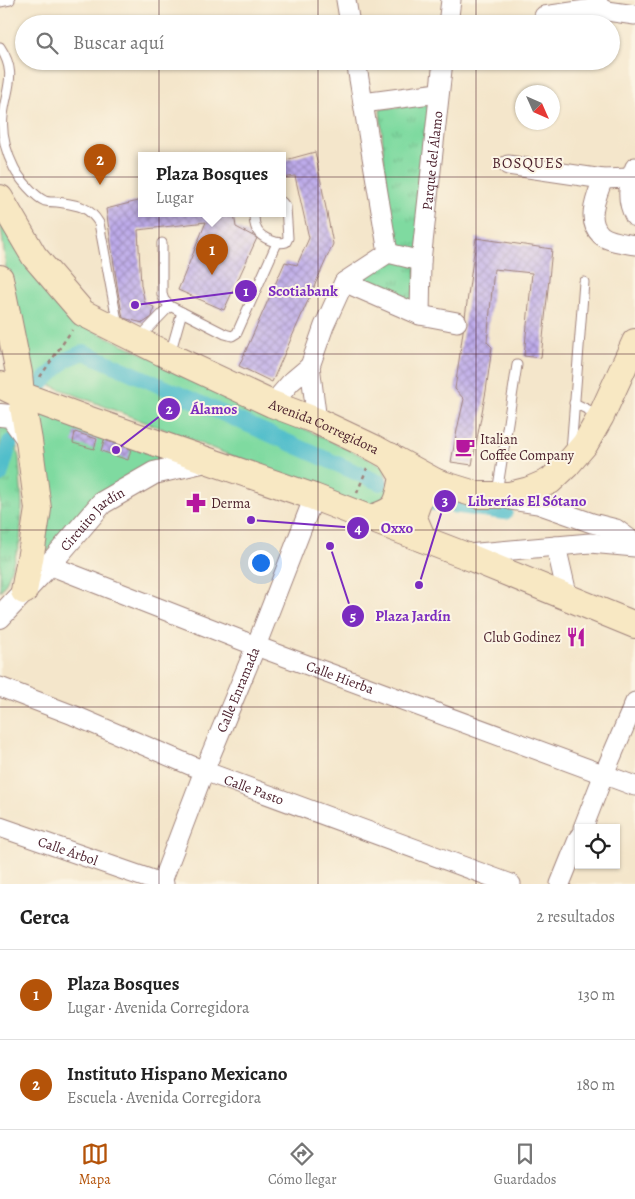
<!DOCTYPE html>
<html lang="es">
<meta charset="utf-8">
<style>
:root{--surface:#fff;--page:#f6f6f6;--text:#222;--muted:#767676;--line:#e0e0e0;--accent:#b45309}
body{margin:0;font-family:Alegreya,serif;background:var(--page);color:var(--text)}
.controls{position:absolute;right:15px;bottom:15px;display:grid;overflow:hidden;border-radius:0px;box-shadow:0 1px 4px #0004}
.controls button{width:45px;height:45px;display:grid;place-items:center;padding:0;border:0;border-bottom:1px solid var(--line);background:var(--surface);color:var(--text);font:25px sans-serif}
.compass{position:absolute;left:515px;top:85px;width:45px;height:45px;border-radius:50%;background:var(--surface);box-shadow:0 1px 4px #0004;rotate:135deg}
.you{position:absolute;left:260px;top:562px;width:18px;height:18px;margin:-12px;border:4px solid #fff;border-radius:50%;background:#1a73e8;box-shadow:0 0 0 8px #1a73e833}
.badge{display:grid;place-items:center;width:32px;height:32px;border-radius:50%;background:var(--accent);color:#fff;font-size:16px;font-weight:700}
.pin{position:absolute;translate:-50% -41px;filter:drop-shadow(0 1px 2px #0008)}
.pin::after{content:'';position:absolute;top:26px;width:18px;height:15px;background:inherit;clip-path:polygon(0 0,100% 0,50% 100%)}
.popup{position:absolute;left:138px;top:152px;width:148px;height:65px;box-sizing:border-box;display:grid;place-content:center;border-radius:0px;background:var(--surface);filter:drop-shadow(0 1px 4px #0005);font-size:16px;white-space:nowrap;color:var(--muted)}
.popup b{font-size:19px;color:var(--text)}
.popup::after{content:'';position:absolute;left:50%;top:100%;margin-left:-10px;border:10px solid transparent;border-top-color:var(--surface)}
.list{margin:0;padding:0;list-style:none}
h2{display:flex;justify-content:space-between;align-items:center;height:65px;margin:0;padding:0 20px;font-size:21px}
h2 small{font-size:16px;font-weight:400;color:var(--muted)}
.list li{display:grid;grid-template-columns:32px 1fr auto;gap:15px;align-items:center;box-sizing:border-box;height:90px;padding:0 20px;border-top:1px solid var(--line)}
.list b{display:block;font-size:19px;white-space:nowrap}
.list p{margin:0;font-size:16px;white-space:nowrap;color:var(--muted)}
.list em{font-size:16px;font-style:normal;color:var(--muted)}
.icon{flex:none;width:28px;height:28px;fill:none;stroke:currentColor;stroke-width:2;stroke-linecap:round;stroke-linejoin:round}
.map{position:relative;flex:none;width:635px;height:884px;overflow:hidden}
.search{position:absolute;background:var(--surface);box-shadow:0 1px 4px #0004;left:15px;right:15px;top:15px;height:55px;display:flex;align-items:center;gap:12px;box-sizing:border-box;padding:0 18px;border-radius:28px;color:var(--muted);font-size:19px}
.sheet{height:245px;background:var(--surface)}
nav{display:flex;justify-content:space-around;align-items:center;box-sizing:border-box;height:70px;border-top:1px solid var(--line);background:var(--surface);font-size:14px;color:var(--muted)}
nav a{display:grid;justify-items:center;gap:2px}
nav .on{color:var(--accent)}
.map>svg:first-child{display:block}
.grass{fill:url(#grass-tufts);stroke:#647c66}
.garden{fill:#7fdaa0;stroke:#647c66}
.lines{fill:none;stroke-linecap:round;stroke-linejoin:round}
.canal{stroke:#51becb;stroke-width:16}
.building{fill:url(#building-cross-hatch)}
.service-casing{stroke:#9f827b;stroke-width:11}
.minor-casing{stroke:#9f827b;stroke-width:21}
.tertiary-casing{stroke:#9f827b;stroke-width:24}
.secondary-casing{stroke:#9f827b;stroke-width:28}
.path{stroke:#9f827b;stroke-width:2.5;stroke-dasharray:4 4;stroke-linecap:butt}
.service{stroke:#fff;stroke-width:9}
.minor{stroke:#fff;stroke-width:19}
.tertiary{stroke:#fff;stroke-width:22}
.secondary{stroke:#f8e8c3;stroke-width:26}
.grid{fill:none;stroke:#4a1f2b;stroke-width:1;stroke-opacity:0.55}
.labels{text-anchor:middle;dominant-baseline:central;stroke-width:4;stroke-linejoin:round;paint-order:stroke}
.street-label{font-size:14px;fill:#4a1f2b;stroke:#fcf5e5}
.poi-label{font-size:14px;fill:#4a1f2b;stroke:#fcf5e5;text-anchor:start}
.neighbourhood-label{font-size:15px;letter-spacing:1px;fill:#4a1f2b;stroke:#fcf5e5}
.leader{fill:none;stroke:#7b2cbf;stroke-width:2}
.callout-dot{fill:#7b2cbf;stroke:#fcf5e5;stroke-width:2}
.mark-label{font-size:15px;text-anchor:middle;font-weight:bold;fill:#fff}
.callout-label{font-size:15px;text-anchor:middle;font-weight:bold;fill:#7b2cbf;stroke:#fcf5e5;stroke-width:4;stroke-linejoin:round;paint-order:stroke}
</style>
<div class="map">
<svg width="635" height="884" viewBox="0 0 635 884">
<defs>
<pattern id="grass-tufts" width="24" height="20" patternUnits="userSpaceOnUse" patternTransform="scale(1.25)"><rect width="24" height="20" fill="#7fdaa0"/><path d="M3 7l-1-3M5 7V3M7 7l1-3M15 17l-1-3M17 17v-4M19 17l1-3" fill="none" stroke="#6fbb8a"/></pattern>
<pattern id="building-cross-hatch" width="8" height="8" patternUnits="userSpaceOnUse" patternTransform="scale(1.25)"><rect width="8" height="8" fill="#bdabea"/><path d="M0 0l8 8M0 8l8-8" fill="none" stroke="#9c8bbe"/></pattern>
</defs>
<rect width="100%" height="100%" fill="#fcf5e5"/>
<filter id="ink" filterUnits="userSpaceOnUse"><feTurbulence type="fractalNoise" baseFrequency=".02" numOctaves="2"/><feDisplacementMap in="SourceGraphic" scale="10" xChannelSelector="R" yChannelSelector="G"/><feConvolveMatrix kernelMatrix="1 2 1 2 8 2 1 2 1" color-interpolation-filters="sRGB"/></filter>
<filter id="wash" filterUnits="userSpaceOnUse"><feTurbulence type="fractalNoise" baseFrequency=".0096" numOctaves="4" result="noise"/><feDisplacementMap in="SourceGraphic" scale="20" xChannelSelector="R" yChannelSelector="G"/><feGaussianBlur stdDeviation="1.12" result="paint"/><feColorMatrix in="noise" values="0 0 0 0 0 0 0 0 0 0 0 0 0 0 0 0 0 1.4 0 .05"/><feComposite in="paint" operator="in"/></filter>
<g filter="url(#wash)">
<rect width="100%" height="100%" fill="#f4e6cb"/>
<g class="grass">
<path d="M433,104L412,308L358,281L392,257L380,109Z"/>
<path d="M0,423H6L14,433L19,458L22,505L20,542L7,581L0,592Z"/>
</g>
<g class="garden">
<path d="M0,219L86,327L384,466L390,496L368,509L19,373Z"/>
<path d="M35,410L185,458L92,503L34,567Z"/>
</g>
<g class="lines">
<g class="canal">
<path d="M37,388L65,360L84,352L380,483"/>
<path d="M0,475L10,442"/>
<path d="M429,502L505,512"/>
</g>
</g>
<g id="blocks">
<g class="building">
<path d="M315,152L333,244L272,382L239,366L285,262L297,265L309,238L295,176L282,178V161Z"/>
<path d="M142,200V214H234L236,227L257,238L224,310L178,290L206,222L138,230L141,285L145,303L154,307L152,317L143,323L123,318L118,292L106,209Z"/>
<path d="M476,238L552,249L541,358L524,356L532,273L494,269L487,342L492,347L486,391L472,465L451,462L457,430L464,399L455,389Z"/>
<path d="M75,432L97,439L94,449L73,443Z"/>
<path d="M104,440L131,449L128,460L101,451Z"/>
</g>
</g>
</g>
<g filter="url(#ink)">
<use href="#blocks" fill-opacity="0" stroke="#9f827b" stroke-width="1"/>
<g class="lines">
<defs>
<g id="service">
<path d="M0,2L10,0"/>
<path d="M0,47C18,74 6,88 3,116C1,134 6,152 14,168C19,178 35,197 45,201C49,202 53,202 57,202C76,205 88,205 99,223L118,326"/>
<path d="M254,214C254,219 255,226 257,230C261,238 278,245 286,242L288,238L286,207L282,202"/>
<path d="M162,243V294L164,300L170,306L225,334L232,336L237,333L277,243"/>
<path d="M139,338L170,306"/>
<path d="M170,354L182,312"/>
<path d="M574,403L599,415"/>
<path d="M571,451L584,282"/>
<path d="M497,493L517,365"/>
</g>
<g id="minor">
<path d="M346,0L350,24"/>
<path d="M597,0L600,8L607,11L635,15"/>
<path d="M544,16L600,8"/>
<path d="M448,24L451,0"/>
<path d="M356,61L388,253"/>
<path d="M363,103L438,93"/>
<path d="M508,165L603,179L630,178"/>
<path d="M635,167C628,183 626,201 635,217"/>
<path d="M603,179C597,196 585,220 601,235C609,242 625,243 635,245"/>
<path d="M344,282L420,315L457,322"/>
<path id="s1" d="M420,315L421,261L443,61"/>
<path d="M272,404L291,382L310,366"/>
<path d="M317,421L310,366L324,326L344,282L388,253L421,261"/>
<path d="M505,498L511,500L538,504L592,523L616,529L635,543"/>
<path d="M556,546L568,598"/>
<path d="M467,554L590,543L635,547"/>
<path id="s2" d="M49,565L256,646L635,786"/>
<path id="s3" d="M0,687L73,715L204,771L511,884"/>
<path id="s4" d="M0,827L164,884"/>
<path d="M583,828L604,774L635,702"/>
<path id="s5" d="M161,884L204,771L256,646L314,497"/>
<path d="M560,884L579,837"/>
</g>
<g id="tertiary">
<path d="M0,415L11,416L29,441"/>
<path id="s6" d="M0,617L49,565L102,503L154,473L210,460"/>
</g>
<g id="secondary">
<path id="s7" d="M0,198L34,256L83,313L169,356L272,404L317,421L374,448L436,482L478,495H509L529,490L550,481L567,465L585,444L601,416L635,342"/>
<path d="M0,278L19,373L21,395L29,441L38,509L32,548L24,591"/>
<path d="M0,385L21,395L81,417L314,497L464,555L635,625"/>
<path d="M371,518C399,509 397,505 403,477L390,456"/>
<path d="M423,539L413,516L423,489L436,482"/>
</g>
</defs>
<use href="#service" class="service-casing"/>
<use href="#minor" class="minor-casing"/>
<use href="#tertiary" class="tertiary-casing"/>
<use href="#secondary" class="secondary-casing"/>
<g class="path">
<path d="M40,377L72,330"/>
<path d="M357,493L367,468"/>
</g>
<use href="#service" class="service"/>
<use href="#minor" class="minor"/>
<use href="#tertiary" class="tertiary"/>
<use href="#secondary" class="secondary"/>
</g>
</g>
<path class="grid" d="M159,0V24M318,0V24M476,0V24M159,61V884M318,61V884M476,61V884M0,177H635M0,354H635M0,530H635M0,707H635"/>
<defs>
<symbol id="cafe-bare" viewBox="-9 -9 18 18"><path d="M-5.5-4.5H6V0H3Q3 3.5 0 3.5H-2.5Q-5.5 3.5-5.5 0ZM3-3.2v2h1.7v-2ZM-6 4.5H4V6H-6Z" fill="#b5179e" stroke="#fcf5e5" stroke-width="2.5" paint-order="stroke"/></symbol>
<symbol id="pharmacy-bare" viewBox="-9 -9 18 18"><path d="M-2-6h4v4h4v4h-4v4h-4v-4h-4v-4h4Z" fill="#b5179e" stroke="#fcf5e5" stroke-width="2.5" paint-order="stroke"/></symbol>
<symbol id="restaurant-bare" viewBox="-9 -9 18 18"><path d="M-5-6h1v4h1v-4h1v4h1v-4h1v5L-1.5 .5V6h-2V.5L-5-1ZM5-6V6H3V1.5H1.5Q1.5-4 5-6Z" fill="#b5179e" stroke="#fcf5e5" stroke-width="2.5" paint-order="stroke"/></symbol>
</defs>
<g fill-rule="evenodd">
<use href="#cafe-bare" x="451" y="433" width="28" height="28"/>
<use href="#pharmacy-bare" x="182" y="489" width="28" height="28"/>
<use href="#restaurant-bare" x="562" y="623" width="28" height="28"/>
</g>
<g class="labels">
<g class="street-label">
<text stroke="none"><textPath href="#s1" startOffset="155">Parque del Álamo</textPath></text>
<text stroke="none"><textPath href="#s7" startOffset="409">Avenida Corregidora</textPath></text>
<text stroke="none"><textPath href="#s6" startOffset="135">Circuito Jardín</textPath></text>
<text stroke="none"><textPath href="#s2" startOffset="312">Calle Hierba</textPath></text>
<text stroke="none"><textPath href="#s5" startOffset="209">Calle Enramada</textPath></text>
<text stroke="none"><textPath href="#s3" startOffset="274">Calle Pasto</textPath></text>
<text stroke="none"><textPath href="#s4" startOffset="72">Calle Árbol</textPath></text>
</g>
<g class="poi-label">
<text x="480" y="439">Italian<tspan x="480" dy="16">Coffee Company</tspan></text>
<text x="211" y="503">Derma</text>
<text x="561" y="637" text-anchor="end">Club Godinez</text>
</g>
<g class="neighbourhood-label">
<text x="528" y="163">BOSQUES</text>
</g>
</g>
<path class="leader" d="M135 305L246 291M116 450L169 409M419 585L445 501M251 520L358 528M330 546L353 616"/>
<g class="callout-dot">
<circle cx="135" cy="305" r="5"/>
<circle cx="116" cy="450" r="5"/>
<circle cx="419" cy="585" r="5"/>
<circle cx="251" cy="520" r="5"/>
<circle cx="330" cy="546" r="5"/>
<circle cx="246" cy="291" r="12"/>
<circle cx="169" cy="409" r="12"/>
<circle cx="445" cy="501" r="12"/>
<circle cx="358" cy="528" r="12"/>
<circle cx="353" cy="616" r="12"/>
</g>
<g class="mark-label">
<text x="246" y="296">1</text>
<text x="169" y="414">2</text>
<text x="445" y="506">3</text>
<text x="358" y="533">4</text>
<text x="353" y="621">5</text>
</g>
<g class="callout-label">
<text x="303" y="296">Scotiabank</text>
<text x="214" y="414">Álamos</text>
<text x="527" y="506">Librerías El Sótano</text>
<text x="397" y="533">Oxxo</text>
<text x="413" y="621">Plaza Jardín</text>
</g>
</svg>
<div class="controls">
<button><svg class="icon" aria-label="locate" viewBox="0 0 24 24"><circle cx="12" cy="12" r="6"/><path d="M12 2v4M12 18v4M2 12h4M18 12h4"/></svg></button>
</div>
<svg class="compass" viewBox="-18 -18 36 36"><path d="M0-13l5 13h-10z" fill="#e53935"/><path d="M0 13l5-13h-10z" fill="#767676"/></svg>
<div class="you"></div>
<div class="pin badge" style="left:212px;top:275px">1</div>
<div class="popup"><b>Plaza Bosques</b>Lugar</div>
<div class="pin badge" style="left:100px;top:185px">2</div>
<div class="search"><svg class="icon" aria-label="search" viewBox="0 0 24 24"><circle cx="10" cy="10" r="6"/><path d="M15 15l6 6"/></svg>Buscar aquí</div>
</div>
<section class="sheet">
<h2>Cerca<small>2 resultados</small></h2>
<ul class="list">
<li><span class="badge">1</span><div><b>Plaza Bosques</b><p>Lugar · Avenida Corregidora</p></div><em>130 m</em></li>
<li><span class="badge">2</span><div><b>Instituto Hispano Mexicano</b><p>Escuela · Avenida Corregidora</p></div><em>180 m</em></li>
</ul>
</section>
<nav>
<a class="on"><svg class="icon" aria-label="map" viewBox="0 0 24 24"><path d="M3 6l6-2 6 2 6-2v14l-6 2-6-2-6 2zM9 4v14M15 6v14"/></svg>Mapa</a>
<a><svg class="icon" aria-label="directions" viewBox="0 0 24 24"><path d="M12 3l9 9-9 9-9-9zM9 14v-3h6M13 9l2 2-2 2"/></svg>Cómo llegar</a>
<a><svg class="icon" aria-label="saved" viewBox="0 0 24 24"><path d="M7 4h10v16l-5-4-5 4z"/></svg>Guardados</a>
</nav>
